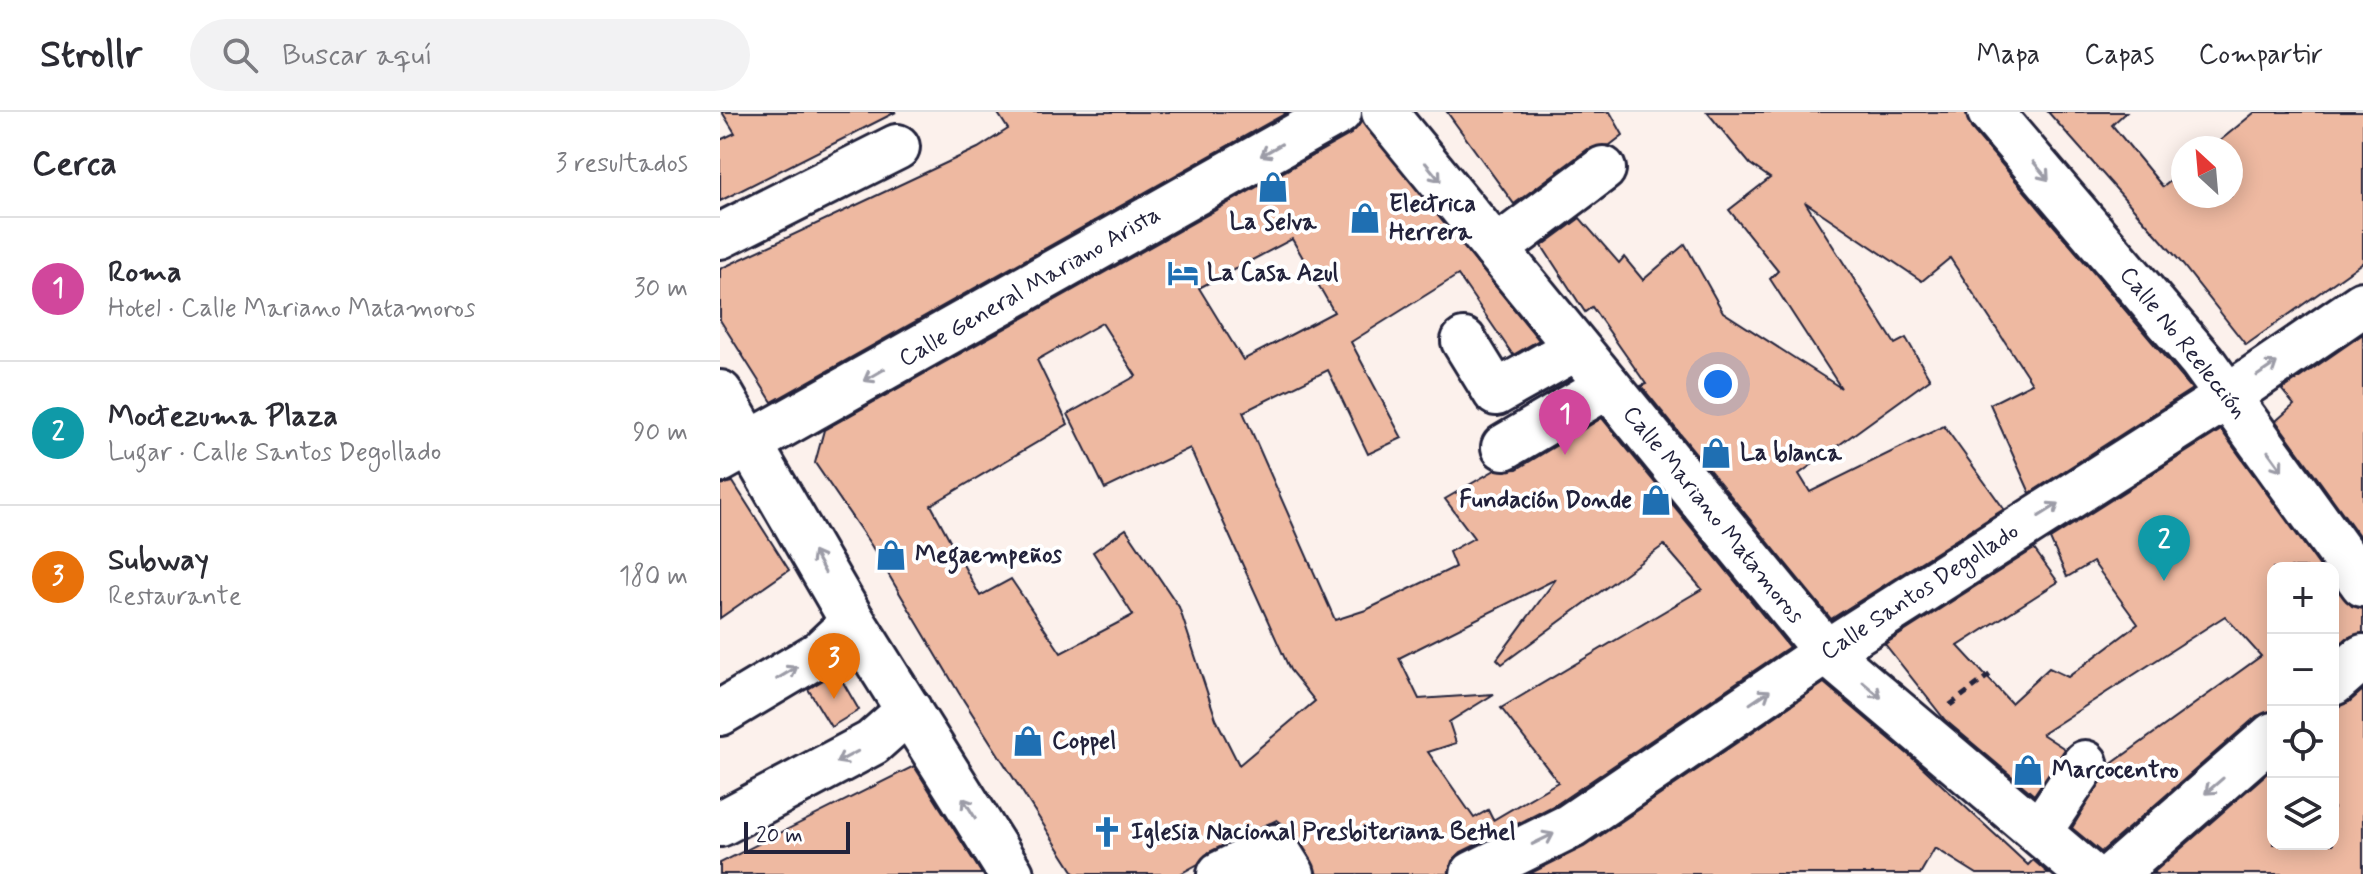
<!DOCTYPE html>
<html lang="es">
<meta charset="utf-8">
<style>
:root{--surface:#fff;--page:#f2f2f3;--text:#2b2b33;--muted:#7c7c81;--line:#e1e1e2;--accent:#111827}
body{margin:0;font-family:Mynerve,sans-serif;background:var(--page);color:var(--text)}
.controls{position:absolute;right:24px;bottom:24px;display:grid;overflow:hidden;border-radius:16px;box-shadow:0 4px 20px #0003}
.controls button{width:72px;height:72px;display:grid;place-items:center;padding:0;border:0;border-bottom:2px solid var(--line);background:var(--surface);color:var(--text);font:40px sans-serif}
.compass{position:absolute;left:1451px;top:24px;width:72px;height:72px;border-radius:50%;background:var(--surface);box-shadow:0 4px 20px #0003;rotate:334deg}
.scale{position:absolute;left:24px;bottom:20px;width:106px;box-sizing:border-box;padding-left:8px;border:4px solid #22223b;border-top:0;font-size:22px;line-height:28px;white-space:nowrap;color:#22223b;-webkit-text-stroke:6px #fff;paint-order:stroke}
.you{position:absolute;left:998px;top:272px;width:28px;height:28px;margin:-20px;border:6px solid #fff;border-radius:50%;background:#1a73e8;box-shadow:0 0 0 12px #1a73e833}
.badge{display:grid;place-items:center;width:52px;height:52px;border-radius:50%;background:var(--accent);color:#fff;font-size:26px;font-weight:700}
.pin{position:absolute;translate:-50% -66px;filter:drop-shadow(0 2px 4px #0008)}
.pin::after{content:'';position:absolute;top:42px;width:28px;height:24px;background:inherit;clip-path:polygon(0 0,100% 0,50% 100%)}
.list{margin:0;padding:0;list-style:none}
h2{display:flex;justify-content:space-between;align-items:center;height:104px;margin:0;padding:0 32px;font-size:34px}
h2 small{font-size:26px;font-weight:400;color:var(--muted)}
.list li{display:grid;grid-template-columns:52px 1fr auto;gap:24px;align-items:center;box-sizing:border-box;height:144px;padding:0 32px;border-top:2px solid var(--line)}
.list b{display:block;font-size:30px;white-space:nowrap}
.list p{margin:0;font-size:26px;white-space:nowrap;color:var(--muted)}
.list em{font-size:26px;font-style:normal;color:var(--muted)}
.icon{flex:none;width:44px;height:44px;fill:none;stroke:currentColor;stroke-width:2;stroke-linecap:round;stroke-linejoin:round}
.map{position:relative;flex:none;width:1643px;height:762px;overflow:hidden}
header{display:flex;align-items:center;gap:48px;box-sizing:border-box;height:112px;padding:0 40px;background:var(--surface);border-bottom:2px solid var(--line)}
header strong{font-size:38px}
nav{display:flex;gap:44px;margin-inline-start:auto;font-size:28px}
.search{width:560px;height:72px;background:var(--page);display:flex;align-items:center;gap:20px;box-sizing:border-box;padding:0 28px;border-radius:44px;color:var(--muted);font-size:30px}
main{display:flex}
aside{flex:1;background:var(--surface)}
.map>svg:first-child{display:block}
.building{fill:#eeb9a1;stroke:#22223b;stroke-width:2;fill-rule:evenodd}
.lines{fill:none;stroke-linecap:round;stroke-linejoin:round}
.minor-casing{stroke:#22223b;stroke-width:50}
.major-casing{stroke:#22223b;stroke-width:50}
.path{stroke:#22223b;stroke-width:5;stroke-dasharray:8 6;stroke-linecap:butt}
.minor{stroke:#fff;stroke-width:44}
.major{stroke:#fff;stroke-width:44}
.oneway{stroke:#9c9ca7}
.labels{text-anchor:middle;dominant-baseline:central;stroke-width:8;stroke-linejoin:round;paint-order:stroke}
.poi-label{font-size:24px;font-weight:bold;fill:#22223b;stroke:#fff;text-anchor:start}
.street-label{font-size:24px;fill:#22223b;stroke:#fff}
</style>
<header>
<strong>Strollr</strong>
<div class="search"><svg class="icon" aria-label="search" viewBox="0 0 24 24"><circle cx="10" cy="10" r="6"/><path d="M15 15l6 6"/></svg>Buscar aquí</div>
<nav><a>Mapa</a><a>Capas</a><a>Compartir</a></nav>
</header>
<main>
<aside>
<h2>Cerca<small>3 resultados</small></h2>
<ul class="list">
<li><span class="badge" style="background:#d1479c">1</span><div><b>Roma</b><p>Hotel · Calle Mariano Matamoros</p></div><em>30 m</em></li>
<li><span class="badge" style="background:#0f9aa8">2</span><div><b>Moctezuma Plaza</b><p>Lugar · Calle Santos Degollado</p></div><em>90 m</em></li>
<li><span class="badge" style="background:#e8710a">3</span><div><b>Subway</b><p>Restaurante</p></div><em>180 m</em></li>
</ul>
</aside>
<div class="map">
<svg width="1643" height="762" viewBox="0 0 1643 762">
<rect width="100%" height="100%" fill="#fcf1ec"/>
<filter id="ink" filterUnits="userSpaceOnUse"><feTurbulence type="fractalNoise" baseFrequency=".0125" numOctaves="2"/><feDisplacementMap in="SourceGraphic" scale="16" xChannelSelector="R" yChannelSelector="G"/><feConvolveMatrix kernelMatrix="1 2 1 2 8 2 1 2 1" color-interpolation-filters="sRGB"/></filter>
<g filter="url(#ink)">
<g class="building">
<path d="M2,0H176L0,89V28L15,21Z"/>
<path d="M277,0H568L52,290L0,208V157L258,36L288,17Z"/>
<path d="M727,0H890L903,23L890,33L868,37L794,92Z"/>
<path d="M987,0H1246L1251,16L1472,277L1310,381L1270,292L1312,271L1230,146L1202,169L1085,90L1175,232L1186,226L1210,267L1079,362L1090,380L1224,314L1284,397L1111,507L921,274L926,272L872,195L865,200L822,134L860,106L899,151L904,145L923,168L965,132L1003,200L1121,276L1050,167L1058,159L1009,98L1050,66L1030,52Z"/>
<path d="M1328,0H1406L1392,13L1443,75L1463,59V84H1511V36H1491L1535,0H1643V150L1526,233L1459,148Z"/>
<path d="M642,9L819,228L793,243L738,163L631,230L682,326L648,342L608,258L523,300L615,508L646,498L735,455L729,440L754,426L725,387L775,358L797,357L882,306L1069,535L837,692L741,740L732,749L728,762H597L576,722L557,708L489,740L478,752L460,762H355L239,581L151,433L95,351L104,318L631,22ZM572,127L614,200L523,248L479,176ZM382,211L416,264L348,302L385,377L470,336L570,558L595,589L519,653L496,607L459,495L406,417L373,440L413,503L341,541L291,467L260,484L211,393L348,312L317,248ZM944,433L982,477L781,596L838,670L773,708L768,698L754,706L708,640L736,631L729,610L774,582L699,587L679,546L836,467L777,547L782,552Z"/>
<path d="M1643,222V429L1556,309L1574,293L1562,278Z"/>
<path d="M1501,318L1601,456H1553V599L1537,604L1381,740L1352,716L1390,653L1541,544L1505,504L1322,622L1345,637L1314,683L1225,608L1165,532L1314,437L1338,470L1238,534L1291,591L1329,556L1348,565L1418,512L1373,450L1347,465L1330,427Z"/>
<path d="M13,370L69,458L0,506V373Z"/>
<path d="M1613,473L1632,494L1643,497V521L1627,526L1613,538Z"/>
<path d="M117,560L139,598L111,615L88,577Z"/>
<path d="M1104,571L1197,650L1308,753L1313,748L1329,762H1257L1215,736L1200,762H809L864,735Z"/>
<path d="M1643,578V762H1432L1553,656V732H1613V595L1629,590Z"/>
<path d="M194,654L262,762H0V751Z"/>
</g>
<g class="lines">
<defs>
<g id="minor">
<path d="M664,0L1106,540L1368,762"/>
<path d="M1270,0L1482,249L1643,472"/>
<path d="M0,124L177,35"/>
<path d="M776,137L883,57"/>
<path d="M744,229L776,281L856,236"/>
<path d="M784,335L888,274"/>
<path d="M0,348L619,0"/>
<path d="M1613,571L1643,545"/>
<path d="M0,601L99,542L133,510"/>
<path d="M0,712L152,631L189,598"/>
<path d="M1319,720L1365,651"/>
<path d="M500,762L555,735L572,762"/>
<path d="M753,762L850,714L1106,540L1508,284L1643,192"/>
<path d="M1394,762L1553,623"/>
</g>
<path id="major" d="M0,281L133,510L291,762"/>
</defs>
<use href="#minor" class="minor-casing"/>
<use href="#major" class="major-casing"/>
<path class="path" d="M1230,593L1272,561"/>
<use href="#minor" class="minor"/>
<use href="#major" class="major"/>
</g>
<defs><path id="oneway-shaft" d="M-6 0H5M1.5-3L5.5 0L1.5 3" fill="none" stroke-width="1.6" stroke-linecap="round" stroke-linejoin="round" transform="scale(2)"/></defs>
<g class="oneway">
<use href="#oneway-shaft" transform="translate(551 38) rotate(150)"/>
<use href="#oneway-shaft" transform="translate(1321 59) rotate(50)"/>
<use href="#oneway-shaft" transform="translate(713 60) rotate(51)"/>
<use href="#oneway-shaft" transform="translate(1547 257) rotate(-34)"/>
<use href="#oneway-shaft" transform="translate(154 263) rotate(150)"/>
<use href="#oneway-shaft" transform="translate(1555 349) rotate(54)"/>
<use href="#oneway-shaft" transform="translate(1329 398) rotate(-32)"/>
<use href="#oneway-shaft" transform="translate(99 450) rotate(-119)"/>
<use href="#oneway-shaft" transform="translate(67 561) rotate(-31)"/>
<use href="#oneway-shaft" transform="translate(1152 578) rotate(40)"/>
<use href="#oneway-shaft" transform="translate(1040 585) rotate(-34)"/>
<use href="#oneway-shaft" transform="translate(127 645) rotate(152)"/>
<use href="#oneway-shaft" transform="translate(1494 674) rotate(139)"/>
<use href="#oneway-shaft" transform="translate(249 696) rotate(-122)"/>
<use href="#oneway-shaft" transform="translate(823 727) rotate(-26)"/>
</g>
</g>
<defs>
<symbol id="shop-bare" viewBox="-9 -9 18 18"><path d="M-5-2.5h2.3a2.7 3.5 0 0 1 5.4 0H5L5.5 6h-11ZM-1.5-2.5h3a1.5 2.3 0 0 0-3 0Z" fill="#1f6fb2" stroke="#fff" stroke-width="2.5" paint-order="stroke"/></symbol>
<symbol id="hotel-bare" viewBox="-9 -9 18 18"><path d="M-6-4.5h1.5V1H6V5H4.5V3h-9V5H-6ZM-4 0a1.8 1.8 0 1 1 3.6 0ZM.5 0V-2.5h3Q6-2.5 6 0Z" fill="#1f6fb2" stroke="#fff" stroke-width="2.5" paint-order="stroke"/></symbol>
<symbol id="church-bare" viewBox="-9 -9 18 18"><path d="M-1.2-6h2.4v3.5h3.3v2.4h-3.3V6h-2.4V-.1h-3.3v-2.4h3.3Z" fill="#1f6fb2" stroke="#fff" stroke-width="2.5" paint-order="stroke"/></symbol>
</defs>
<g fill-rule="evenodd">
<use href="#shop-bare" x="531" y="53" width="44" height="44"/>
<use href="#shop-bare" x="623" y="84" width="44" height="44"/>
<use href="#hotel-bare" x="441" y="139" width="44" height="44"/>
<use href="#shop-bare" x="974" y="319" width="44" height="44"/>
<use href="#shop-bare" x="914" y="366" width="44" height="44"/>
<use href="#shop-bare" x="149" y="421" width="44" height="44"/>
<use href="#shop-bare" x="286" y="607" width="44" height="44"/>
<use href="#shop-bare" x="1286" y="636" width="44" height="44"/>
<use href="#church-bare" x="365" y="698" width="44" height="44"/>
</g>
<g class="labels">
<g class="poi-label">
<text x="669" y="92">Electrica<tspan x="669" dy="28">Herrera</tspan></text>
<text x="553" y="110" text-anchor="middle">La Selva</text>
<text x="487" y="161">La Casa Azul</text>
<text x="1020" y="341">La blanca</text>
<text x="912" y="388" text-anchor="end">Fundación Donde</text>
<text x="195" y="443">Megaempeños</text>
<text x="332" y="629">Coppel</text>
<text x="1332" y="658">Marcocentro</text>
<text x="411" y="720">Iglesia Nacional Presbiteriana Bethel</text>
</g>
<g class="street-label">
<text transform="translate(310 175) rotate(-30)">Calle General Mariano Arista</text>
<text transform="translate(1463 231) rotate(51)">Calle No Reelección</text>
<text transform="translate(993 403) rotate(51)">Calle Mariano Matamoros</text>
<text transform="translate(1200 480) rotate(-33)">Calle Santos Degollado</text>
</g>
</g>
</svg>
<div class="controls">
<button>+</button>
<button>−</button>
<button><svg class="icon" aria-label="locate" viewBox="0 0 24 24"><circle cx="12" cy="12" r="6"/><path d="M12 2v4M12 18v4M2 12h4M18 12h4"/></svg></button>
<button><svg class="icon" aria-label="layers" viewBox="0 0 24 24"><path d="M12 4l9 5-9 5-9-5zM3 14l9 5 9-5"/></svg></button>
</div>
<svg class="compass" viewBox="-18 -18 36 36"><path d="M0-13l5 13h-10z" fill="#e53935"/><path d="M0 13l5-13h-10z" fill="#7c7c81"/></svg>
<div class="scale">20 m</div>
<div class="you"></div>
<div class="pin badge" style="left:845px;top:343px;background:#d1479c">1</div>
<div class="pin badge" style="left:1444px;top:469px;background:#0f9aa8">2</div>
<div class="pin badge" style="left:114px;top:587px;background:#e8710a">3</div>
</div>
</main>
